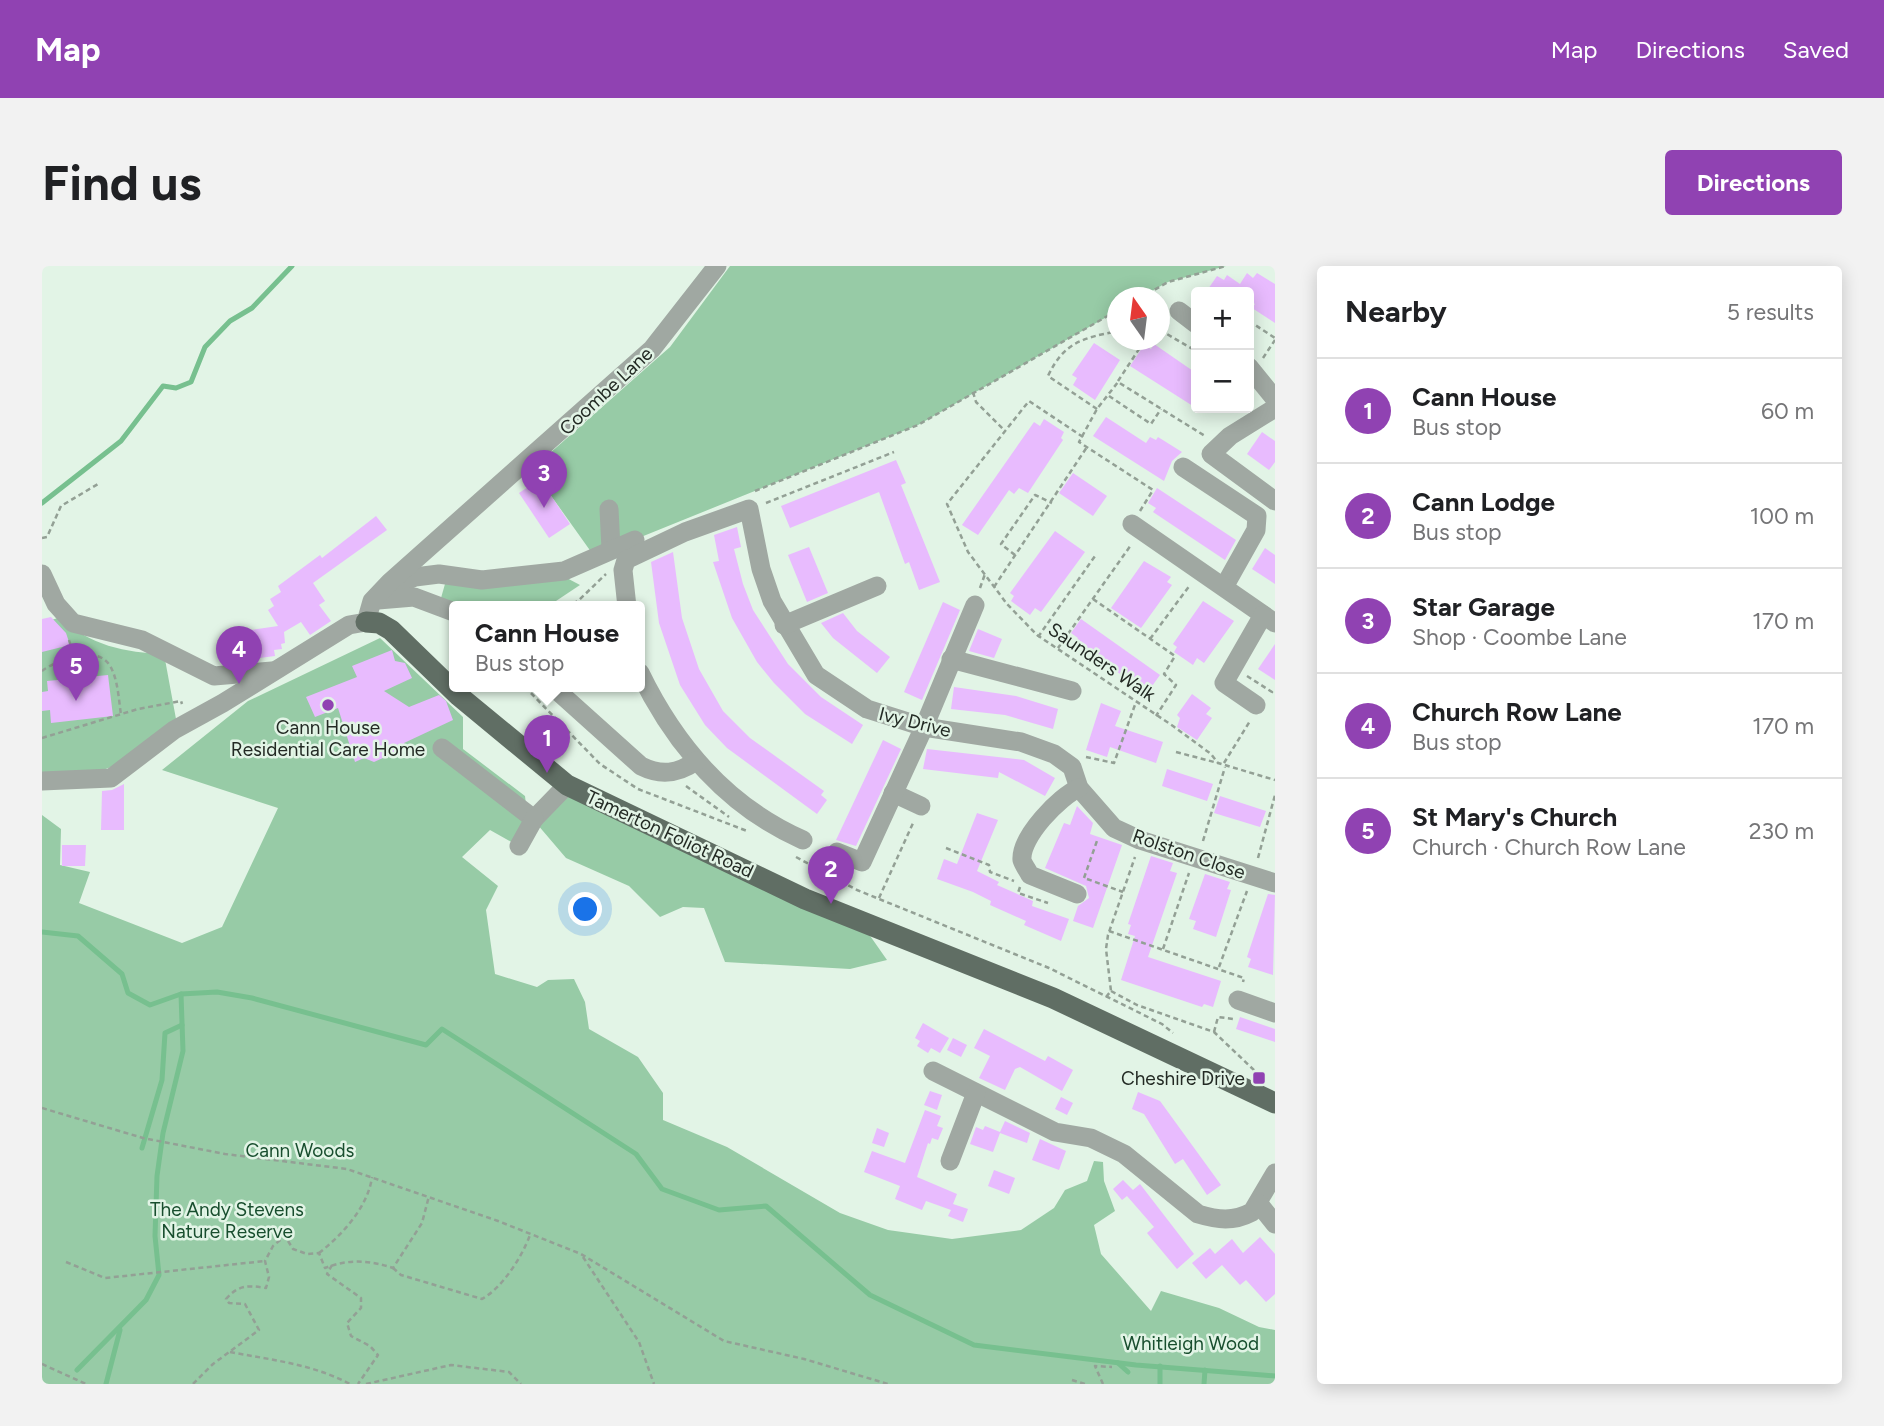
<!DOCTYPE html>
<meta charset="utf-8">
<style>
:root{--surface:#fff;--page:#f2f2f2;--text:#202124;--muted:#757577;--line:#e0e0e0;--accent:#9042b2}
body{margin:0;font-family:Figtree,sans-serif;background:var(--page);color:var(--text)}
.controls{position:absolute;right:21px;top:21px;display:grid;overflow:hidden;border-radius:7px;box-shadow:0 4px 18px #0003}
.controls button{width:63px;height:63px;display:grid;place-items:center;padding:0;border:0;border-bottom:2px solid var(--line);background:var(--surface);color:var(--text);font:35px sans-serif}
.compass{position:absolute;left:1065px;top:21px;width:63px;height:63px;border-radius:50%;background:var(--surface);box-shadow:0 4px 18px #0003;rotate:346deg}
.you{position:absolute;left:544px;top:644px;width:24px;height:24px;margin:-18px;border:5px solid #fff;border-radius:50%;background:#1a73e8;box-shadow:0 0 0 10px #1a73e833}
.badge{display:grid;place-items:center;width:46px;height:46px;border-radius:50%;background:var(--accent);color:#fff;font-size:23px;font-weight:700}
.pin{position:absolute;translate:-50% -58px;filter:drop-shadow(0 2px 4px #0008)}
.pin::after{content:'';position:absolute;top:37px;width:24px;height:21px;background:inherit;clip-path:polygon(0 0,100% 0,50% 100%)}
.popup{position:absolute;left:407px;top:335px;width:196px;height:91px;box-sizing:border-box;display:grid;place-content:center;border-radius:7px;background:var(--surface);filter:drop-shadow(0 2px 5px #0005);font-size:23px;white-space:nowrap;color:var(--muted)}
.popup b{font-size:26px;color:var(--text)}
.popup::after{content:'';position:absolute;left:50%;top:100%;margin-left:-14px;border:14px solid transparent;border-top-color:var(--surface)}
.list{margin:0;padding:0;list-style:none}
h2{display:flex;justify-content:space-between;align-items:center;height:91px;margin:0;padding:0 28px;font-size:30px}
h2 small{font-size:23px;font-weight:400;color:var(--muted)}
.list li{display:grid;grid-template-columns:46px 1fr auto;gap:21px;align-items:center;box-sizing:border-box;height:105px;padding:0 28px;border-top:2px solid var(--line)}
.list b{display:block;font-size:26px;white-space:nowrap}
.list p{margin:0;font-size:23px;white-space:nowrap;color:var(--muted)}
.list em{font-size:23px;font-style:normal;color:var(--muted)}
.map{position:relative;flex:none;width:1233px;height:1118px;overflow:hidden;border-radius:7px}
header{display:flex;align-items:center;gap:42px;box-sizing:border-box;height:98px;padding:0 35px;background:var(--accent);color:#fff}
header strong{font-size:33px}
nav{display:flex;gap:38px;margin-inline-start:auto;font-size:24px}
.intro{display:flex;align-items:center;justify-content:space-between;box-sizing:border-box;height:168px;padding:0 42px}
h1{margin:0;font-size:49px}
.button{padding:18px 32px;border-radius:7px;background:var(--accent);color:#fff;font-size:24px;font-weight:700}
main{display:flex;gap:42px;padding:0 42px}
aside{flex:1;background:var(--surface);border-radius:7px;box-shadow:0 4px 18px #0003}
.map>svg:first-child{display:block}
.green{fill:#97cba6}
.lines{fill:none;stroke-linecap:round;stroke-linejoin:round}
.stream{stroke:#77c08f;stroke-width:5}
.building{fill:#e8bbfe}
.path{stroke:#93a095;stroke-width:2.5;stroke-dasharray:5 3.5;stroke-linecap:butt}
.minor{stroke:#a0a8a2;stroke-width:19}
.major{stroke:#606e64;stroke-width:21}
.poi-dot{fill:#9042b2;stroke:#e2f4e6;stroke-width:2.5}
.labels{text-anchor:middle;dominant-baseline:central;stroke-width:5;stroke-linejoin:round;paint-order:stroke}
.street-label{font-size:19px;fill:#232a24;stroke:#e2f4e6}
.poi-label{font-size:19px;fill:#232a24;stroke:#e2f4e6}
.park-label{font-size:19px;fill:#184e2e;stroke:#e2f4e6}
</style>
<header>
<strong>Map</strong>
<nav><a>Map</a><a>Directions</a><a>Saved</a></nav>
</header>
<div class="intro"><h1>Find us</h1><a class="button">Directions</a></div>
<main>
<div class="map">
<svg width="1233" height="1118" viewBox="0 0 1233 1118">
<rect width="100%" height="100%" fill="#e2f4e6"/>
<g class="green">
<path d="M688,0H1184L1126,16L1099,31L1076,32L1075,45L876,159L552,290L490,203L628,81Z"/>
<path d="M521,310L538,319L505,341H415L399,332L403,318Z"/>
<path d="M19,351C45,379 85,387 122,388L134,453L75,499L55,506L0,509V357Z"/>
<path d="M338,372L421,451V483L483,530L486,556L473,578L448,564L420,591L456,620L444,644L453,708L495,721L506,714L532,713L543,736L547,763L596,791L621,827V854L685,881L798,947L846,964L910,973L979,964L1012,942L1023,924L1045,915L1052,895L1061,896L1062,915L1073,945L1052,959L1059,988L1109,1045L1119,1025L1177,1042L1217,1061L1233,1064V1118H0V549L19,563L18,599L48,606L37,637L140,677L180,661L236,542L120,504L206,435Z"/>
<path d="M526,523L824,664L845,694L808,703L683,696L662,642L641,641L618,651L587,620L524,592L495,558Z"/>
</g>
<g class="lines">
<g class="stream">
<path d="M0,237L79,175L121,120L134,122L149,116L163,81L188,55L210,42L250,0"/>
<path d="M0,666L36,670L80,708L86,727L108,739L139,728L175,726L210,732L384,779L400,763L594,888L620,923L677,944L724,940L828,1029L932,1079L1094,1099L1233,1110"/>
<path d="M100,882L120,814L123,767L140,759"/>
<path d="M1076,1097L1086,1106"/>
<path d="M1118,1100V1118"/>
<path d="M35,1104L104,1034L117,1009L113,970L115,910L121,867L141,785L139,728"/>
<path d="M64,1118L78,1064"/>
<path d="M1162,1118L1163,1104"/>
</g>
</g>
<g class="building">
<path d="M1205,7L1211,12L1215,7L1233,18V57L1210,42L1213,38L1207,34V26H1164L1175,10L1182,14L1185,9L1198,18Z"/>
<path d="M1052,77L1078,94L1053,134L1031,119L1035,112L1030,109Z"/>
<path d="M1112,78L1154,107V142L1088,100L1102,79L1109,83Z"/>
<path d="M1064,151L1104,177L1108,171L1114,174L1116,171L1140,186L1130,195L1122,215L1051,170Z"/>
<path d="M1002,153L1022,166L1019,172L1021,174L986,227L977,222L972,228L967,224L936,269L920,259L992,156L998,160Z"/>
<path d="M1220,166L1233,175V196L1227,204L1205,188Z"/>
<path d="M854,194L864,217L859,219L898,316L877,324L867,296L863,298L837,226L748,262L739,240Z"/>
<path d="M1031,207L1065,230L1051,250L1017,227Z"/>
<path d="M498,213L528,258L507,272L477,227Z"/>
<path d="M1115,222L1194,274L1183,294L1111,246L1114,242L1106,237Z"/>
<path d="M334,250L345,264L271,317L283,335L277,339L289,355L268,369L259,356L242,366L243,377L239,378L240,383L232,384L233,390L188,396L185,376L210,372L209,364L236,360L226,344L232,340L228,333L239,326L236,320L278,289L280,292Z"/>
<path d="M695,261L699,281L692,283L701,318L711,344L746,398L779,431L821,459L810,478L763,448L732,417L715,396L690,352L671,296L677,295L672,269Z"/>
<path d="M1013,265L1043,286L999,346L993,342L988,349L969,335L972,330L968,327Z"/>
<path d="M767,281L786,327L765,336L746,289Z"/>
<path d="M1223,282L1233,289V318L1210,303Z"/>
<path d="M631,286L640,352L657,403L681,445L708,472L782,525L779,529L785,534L775,548L685,482L663,459L638,419L617,357L609,296Z"/>
<path d="M1102,295L1129,311L1125,316L1130,319L1099,362L1069,342Z"/>
<path d="M1161,335L1192,355L1162,397L1155,392L1151,399L1132,386L1135,381L1131,378Z"/>
<path d="M901,336L918,344L880,434L862,426Z"/>
<path d="M801,347L815,365L848,391L835,407L791,372L779,357Z"/>
<path d="M9,351L24,367L28,379L0,386V353Z"/>
<path d="M1039,353L1118,409L1105,427L1033,376L1036,372L1029,367Z"/>
<path d="M936,363L960,373L952,392L927,385Z"/>
<path d="M1233,378V414L1216,403Z"/>
<path d="M350,384L353,395L363,397L370,412L342,425L367,441L397,429L404,435L411,454L362,477L364,482L343,491L332,496L322,492L313,496L296,442L273,451L264,431L315,411L310,400Z"/>
<path d="M66,409L71,450L9,457L8,444L0,445V426L6,425L5,415Z"/>
<path d="M912,421L974,430L1016,443L1011,463L963,449L909,443Z"/>
<path d="M1150,428L1169,442L1164,448L1170,452L1155,474L1135,461L1138,452L1135,449Z"/>
<path d="M1059,437L1079,445L1073,460L1121,476L1114,497L1068,481L1065,491L1044,484Z"/>
<path d="M841,474L859,483L814,580L794,574Z"/>
<path d="M885,483L982,494L1013,512L1003,530L957,506L956,512L881,503Z"/>
<path d="M1125,503L1171,518L1165,535L1120,520Z"/>
<path d="M82,518V564H59L60,525L70,524Z"/>
<path d="M1178,530L1224,545L1218,561L1172,547Z"/>
<path d="M1035,540L1051,557L1048,568L1080,579L1051,662L1031,655L1036,640L1047,632L1044,620L1003,602L1022,557L1028,559Z"/>
<path d="M935,547L956,554L935,605L957,616L955,619L991,635L990,640L1027,653L1019,675L982,659L984,655L948,639L949,635L931,626L895,613L902,593L915,598Z"/>
<path d="M20,579H44L43,600H20Z"/>
<path d="M1109,590L1131,597L1128,605L1135,607L1106,691L1179,715L1171,741L1162,738L1160,741L1079,714L1093,670L1086,668L1089,659L1086,658Z"/>
<path d="M1163,608L1188,616L1185,623L1189,624L1174,671L1151,663L1154,655L1147,653Z"/>
<path d="M1226,628L1233,629L1231,709L1206,701L1209,693L1205,691Z"/>
<path d="M1198,751L1233,763V776L1194,763Z"/>
<path d="M881,757L907,772L898,787L889,782L886,787L875,780L878,775L873,772Z"/>
<path d="M942,763L1003,795L1006,790L1031,804L1020,825L978,801L973,803L963,824L937,812L948,790L932,782Z"/>
<path d="M911,772L925,779L919,791L905,784Z"/>
<path d="M888,825L900,829L895,844L882,839Z"/>
<path d="M1096,826L1118,835L1179,919L1165,929L1141,893L1133,898L1102,848L1090,843Z"/>
<path d="M1019,831L1031,837L1025,849L1013,843Z"/>
<path d="M883,844L899,850L895,860L901,862L896,874L890,872L888,878L886,877L875,911L915,928L911,938L926,943L921,956L906,950L909,944L884,935L880,944L853,933L858,920L822,906L830,885L863,897Z"/>
<path d="M963,855L988,867L985,877L958,867L951,886L928,878L934,861L941,864L943,860L958,866Z"/>
<path d="M835,862L847,867L842,881L830,877Z"/>
<path d="M998,873L1024,885L1017,904L990,894Z"/>
<path d="M952,904L973,912L967,928L946,920Z"/>
<path d="M1081,914L1091,924L1098,918L1152,988L1135,1003L1105,967L1112,961L1085,930L1080,934L1071,923Z"/>
<path d="M1218,971L1233,988V1028L1224,1036L1204,1014L1198,1019L1180,999L1164,1013L1150,997L1168,982L1173,988L1190,973L1201,987Z"/>
</g>
<g class="lines">
<g class="path">
<path d="M1098,32L1126,16L1184,0"/>
<path d="M1207,55L1233,72"/>
<path d="M1118,64L1154,85"/>
<path d="M1221,92L1233,74"/>
<path d="M1076,115L1103,74"/>
<path d="M931,126L934,136L963,165"/>
<path d="M1067,130L1109,158L1119,143"/>
<path d="M1055,143L1006,110C1022,76 1041,72 1076,65"/>
<path d="M1041,171L987,135L905,238L926,286L965,338L995,369L1131,460L1169,488L1176,497L1233,514"/>
<path d="M713,225L876,159L1076,44"/>
<path d="M724,237L852,186"/>
<path d="M1098,245L1111,224L1037,176L1055,143L1076,116L1163,170"/>
<path d="M0,272L5,271L19,240L56,218"/>
<path d="M973,289L959,278L993,229L1010,237"/>
<path d="M952,321L1045,181"/>
<path d="M938,322L943,308"/>
<path d="M1051,333L1133,390L1122,408L1134,419L1114,450"/>
<path d="M523,341L536,335L564,308"/>
<path d="M996,371L1053,290"/>
<path d="M1108,373L1148,319"/>
<path d="M27,374L32,390"/>
<path d="M1016,382L1089,279"/>
<path d="M0,405C18,392 60,375 71,406C76,418 77,435 79,449"/>
<path d="M1205,410L1230,426L1228,428"/>
<path d="M483,421L558,498L596,523L705,565"/>
<path d="M0,472L96,443L139,435L140,438"/>
<path d="M1134,486L1176,497"/>
<path d="M1044,491L1072,497L1094,436"/>
<path d="M1182,497L1208,455"/>
<path d="M644,520L687,551"/>
<path d="M1161,575L1183,501"/>
<path d="M904,582L947,599L948,606L972,615"/>
<path d="M754,591L815,624L1007,702L1120,758L1131,767"/>
<path d="M1216,592L1233,529"/>
<path d="M1042,612L1056,572"/>
<path d="M1045,613L1081,626"/>
<path d="M978,621L976,627L1006,637"/>
<path d="M837,632L872,555"/>
<path d="M1067,665L1196,710L1202,712L1201,716"/>
<path d="M1121,683L1147,607"/>
<path d="M1177,701L1205,625"/>
<path d="M1069,725L1095,739L1172,766L1214,806L1213,808"/>
<path d="M1064,731L1069,725L1064,683L1066,669L1093,591"/>
<path d="M1172,766L1176,751L1191,753L1192,750"/>
<path d="M0,842L101,872L183,888L305,903L456,955L539,988L682,1075L762,1093L846,1118"/>
<path d="M277,987C300,969 326,941 330,911"/>
<path d="M541,991L597,1076L612,1118"/>
<path d="M24,996L63,1012L223,995"/>
<path d="M290,999L285,1008L319,1032V1042L305,1057L309,1070L328,1080L336,1089L316,1118"/>
<path d="M351,1002L359,1009L440,1033C460,1022 480,991 488,969"/>
<path d="M188,1086C230,1094 270,1098 308,1118"/>
<path d="M0,1098L44,1118"/>
<path d="M1030,1114L1043,1118"/>
<path d="M151,1118L171,1098L217,1064L203,1038L187,1037L184,1033C196,1019 206,1019 224,1022L227,1011L223,995L231,980L243,970L251,983L265,988L277,987L283,1002C305,993 328,994 351,1002L380,957L387,930"/>
<path d="M324,1118L409,1099L467,1106L479,1118"/>
<path d="M1061,1118L1053,1100L1070,1101"/>
</g>
<g class="minor">
<path d="M1137,45L1154,58"/>
<path d="M1207,101L1233,133"/>
<path d="M1233,142L1188,170L1169,188L1233,235"/>
<path d="M1141,201L1215,250L1214,264L1182,321"/>
<path d="M567,243L569,283"/>
<path d="M1090,258L1233,357"/>
<path d="M0,308L14,338L31,357L100,374L172,410L230,405"/>
<path d="M352,320L373,311L397,308L440,314L522,305L593,274"/>
<path d="M336,334L372,331L412,346"/>
<path d="M585,341L581,304L584,294L643,266L707,243L719,303L730,335L774,409L825,443L882,461L979,476L1012,488L1030,501L1037,522L1072,562L1098,574L1233,617"/>
<path d="M742,359L835,320"/>
<path d="M909,393L1030,425"/>
<path d="M598,407C633,479 686,541 761,574"/>
<path d="M511,421L599,500C619,510 636,508 654,495"/>
<path d="M1214,439L1182,417L1221,349"/>
<path d="M400,482L492,553L525,519"/>
<path d="M0,515L69,512L132,464L181,437L307,359L324,356L330,335L348,316L610,83L675,0"/>
<path d="M851,527L879,540"/>
<path d="M477,580L492,553"/>
<path d="M795,586L820,596L882,461L933,339"/>
<path d="M1035,628L988,609C986,605 981,598 980,594C978,571 1018,530 1037,522"/>
<path d="M1196,734L1233,747"/>
<path d="M891,805L1013,866L1049,872L1082,888L1156,948C1176,954 1191,956 1210,946L1233,907"/>
<path d="M908,895L934,827"/>
<path d="M1217,938L1233,958"/>
</g>
<path class="major" d="M324,356L337,357L349,364L417,430L525,519L763,633L1011,732L1233,837"/>
</g>
<g class="poi-dot">
<circle cx="286" cy="439" r="7"/>
<rect x="1210" y="805" width="14" height="14" rx="3.5"/>
</g>
<g class="labels">
<g class="street-label">
<text transform="translate(564 125) rotate(-43)">Coombe Lane</text>
<text transform="translate(1060 396) rotate(34)">Saunders Walk</text>
<text transform="translate(873 456) rotate(14)">Ivy Drive</text>
<text transform="translate(628 568) rotate(25)">Tamerton Foliot Road</text>
<text transform="translate(1147 588) rotate(19)">Rolston Close</text>
</g>
<g class="poi-label">
<text x="286" y="461">Cann House<tspan x="286" dy="22">Residential Care Home</tspan></text>
<text x="1203" y="812" text-anchor="end">Cheshire Drive</text>
</g>
<g class="park-label">
<text x="258" y="884">Cann Woods</text>
<text x="185" y="943">The Andy Stevens<tspan x="185" dy="22">Nature Reserve</tspan></text>
<text x="1149" y="1077">Whitleigh Wood</text>
</g>
</g>
</svg>
<div class="controls">
<button>+</button>
<button>−</button>
</div>
<svg class="compass" viewBox="-18 -18 36 36"><path d="M0-13l5 13h-10z" fill="#e53935"/><path d="M0 13l5-13h-10z" fill="#757577"/></svg>
<div class="you"></div>
<div class="pin badge" style="left:505px;top:507px">1</div>
<div class="popup"><b>Cann House</b>Bus stop</div>
<div class="pin badge" style="left:789px;top:638px">2</div>
<div class="pin badge" style="left:502px;top:242px">3</div>
<div class="pin badge" style="left:197px;top:418px">4</div>
<div class="pin badge" style="left:34px;top:435px">5</div>
</div>
<aside>
<h2>Nearby<small>5 results</small></h2>
<ul class="list">
<li><span class="badge">1</span><div><b>Cann House</b><p>Bus stop</p></div><em>60 m</em></li>
<li><span class="badge">2</span><div><b>Cann Lodge</b><p>Bus stop</p></div><em>100 m</em></li>
<li><span class="badge">3</span><div><b>Star Garage</b><p>Shop · Coombe Lane</p></div><em>170 m</em></li>
<li><span class="badge">4</span><div><b>Church Row Lane</b><p>Bus stop</p></div><em>170 m</em></li>
<li><span class="badge">5</span><div><b>St Mary's Church</b><p>Church · Church Row Lane</p></div><em>230 m</em></li>
</ul>
</aside>
</main>
